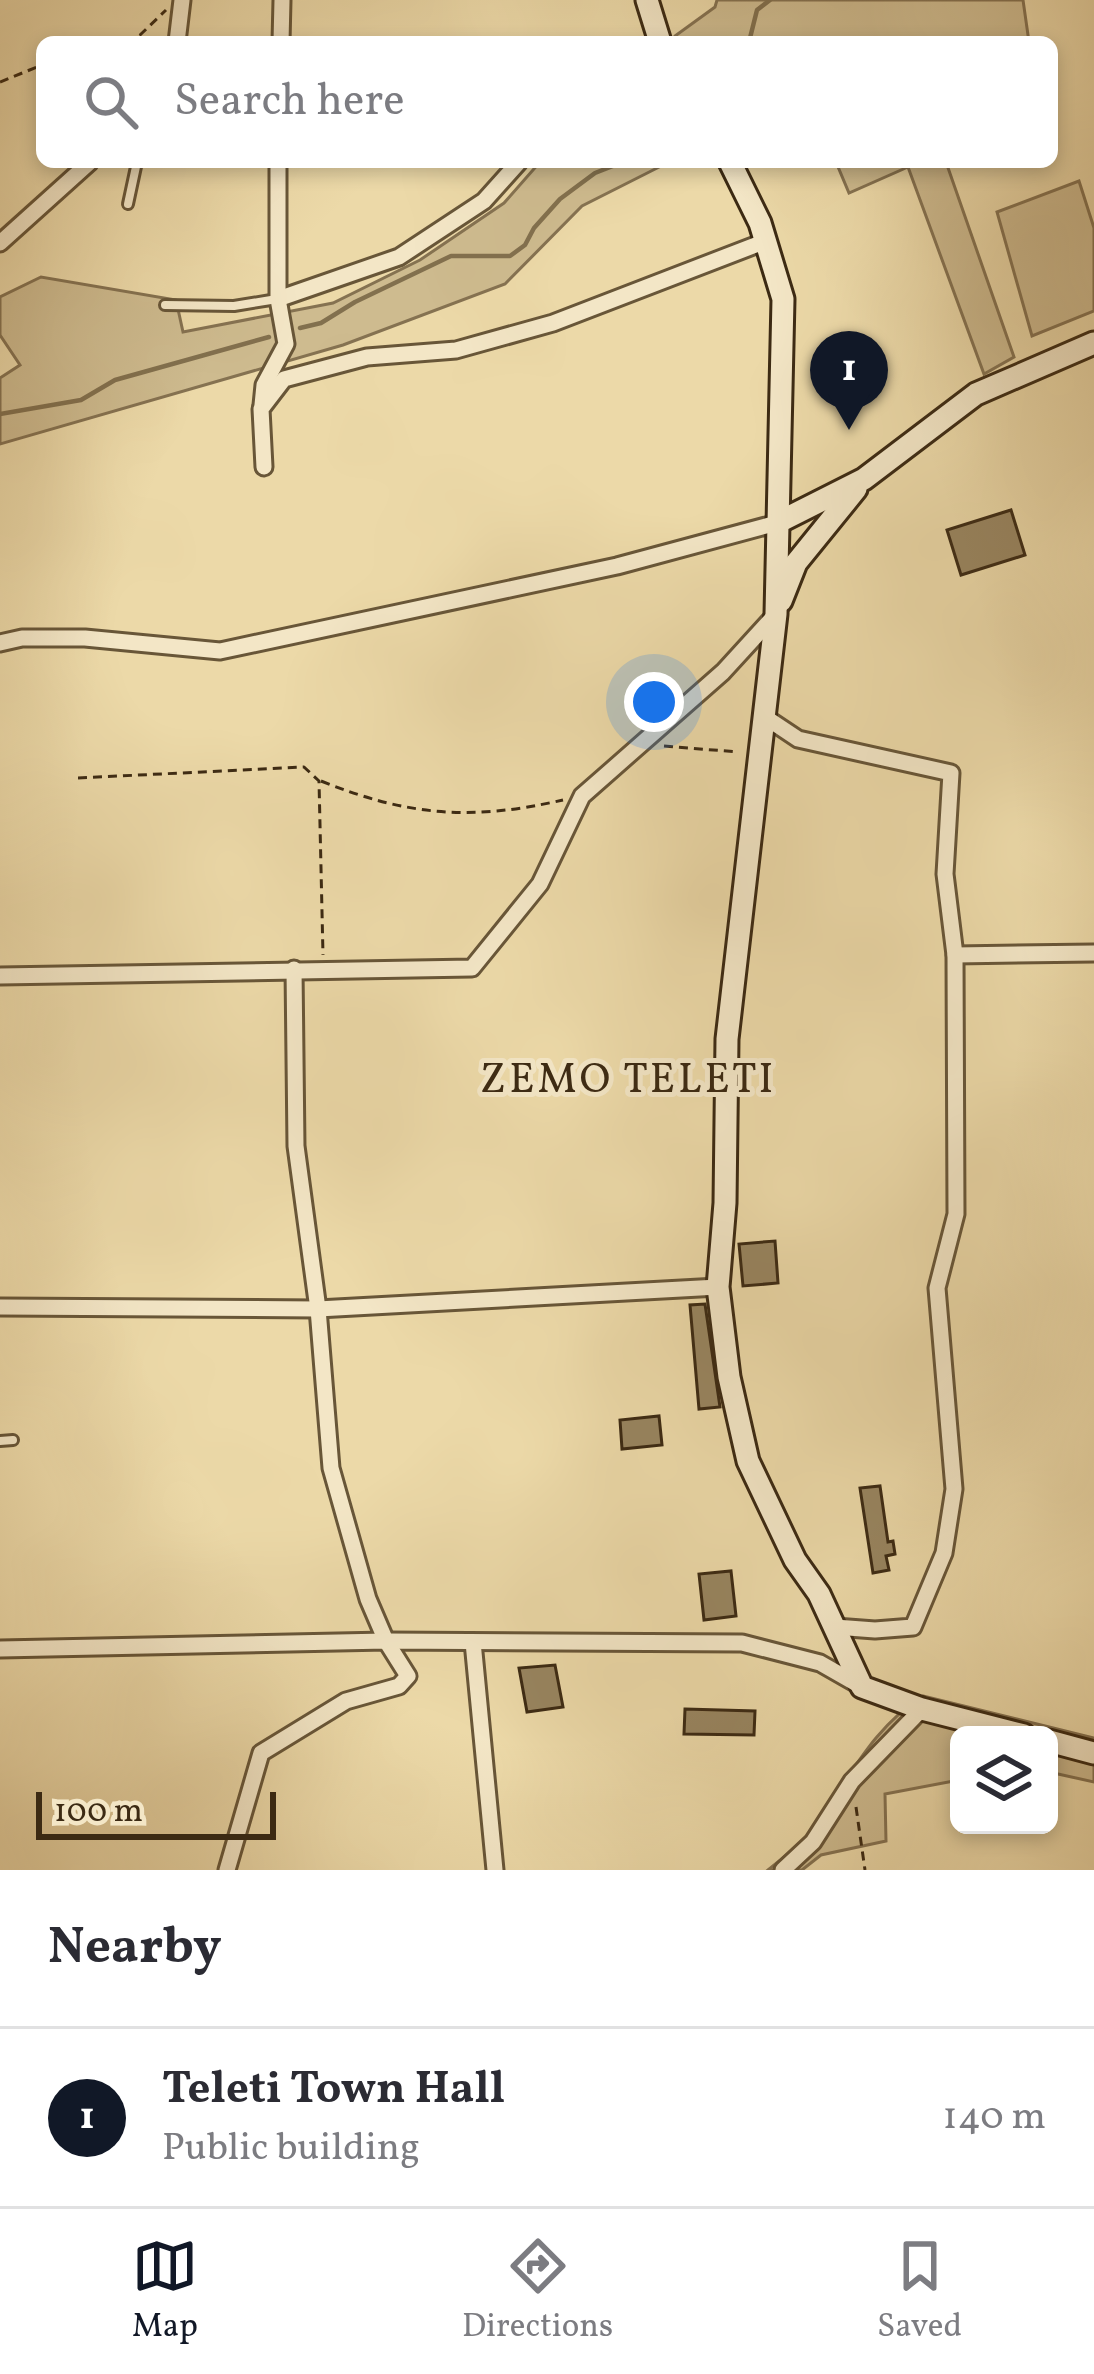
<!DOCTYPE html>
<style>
:root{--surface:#fff;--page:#f2f2f3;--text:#2b2b33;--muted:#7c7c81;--line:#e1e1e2;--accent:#111827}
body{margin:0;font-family:Vollkorn,serif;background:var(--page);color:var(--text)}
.controls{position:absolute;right:36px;bottom:36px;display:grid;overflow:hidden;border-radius:18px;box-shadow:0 6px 18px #0003}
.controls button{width:108px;height:108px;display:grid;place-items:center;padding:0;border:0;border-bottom:3px solid var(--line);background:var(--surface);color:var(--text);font:60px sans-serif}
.scale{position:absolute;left:36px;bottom:30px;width:240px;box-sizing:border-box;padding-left:12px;border:6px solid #3c2a13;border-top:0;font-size:33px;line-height:42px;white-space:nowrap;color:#3c2a13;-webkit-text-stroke:9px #f3e6c6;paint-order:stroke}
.you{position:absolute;left:654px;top:702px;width:42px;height:42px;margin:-30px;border:9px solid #fff;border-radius:50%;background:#1a73e8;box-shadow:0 0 0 18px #1a73e833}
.badge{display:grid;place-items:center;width:78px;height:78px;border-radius:50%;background:var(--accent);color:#fff;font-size:39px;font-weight:700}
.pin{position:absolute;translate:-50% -99px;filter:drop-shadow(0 3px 6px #0008)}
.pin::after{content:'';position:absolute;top:63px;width:42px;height:36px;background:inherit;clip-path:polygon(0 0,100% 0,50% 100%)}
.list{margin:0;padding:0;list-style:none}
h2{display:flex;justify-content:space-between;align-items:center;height:156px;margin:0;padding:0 48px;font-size:51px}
h2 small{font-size:39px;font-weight:400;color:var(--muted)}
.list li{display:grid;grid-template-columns:78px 1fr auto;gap:36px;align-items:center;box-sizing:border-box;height:180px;padding:0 48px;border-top:3px solid var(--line)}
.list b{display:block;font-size:45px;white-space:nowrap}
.list p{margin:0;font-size:39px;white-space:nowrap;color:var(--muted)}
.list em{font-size:39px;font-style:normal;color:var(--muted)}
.icon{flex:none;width:66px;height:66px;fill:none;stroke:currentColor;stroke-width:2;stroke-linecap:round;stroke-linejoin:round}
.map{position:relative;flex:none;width:1094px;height:1870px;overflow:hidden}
.search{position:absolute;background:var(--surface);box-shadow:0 6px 18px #0003;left:36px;right:36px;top:36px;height:132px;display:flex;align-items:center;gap:30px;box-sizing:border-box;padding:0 42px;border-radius:18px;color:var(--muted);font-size:45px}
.sheet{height:336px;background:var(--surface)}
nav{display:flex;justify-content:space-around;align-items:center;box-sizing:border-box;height:168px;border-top:3px solid var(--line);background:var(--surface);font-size:33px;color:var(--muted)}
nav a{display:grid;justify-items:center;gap:6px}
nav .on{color:var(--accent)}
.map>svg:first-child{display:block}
.green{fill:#cebb8f;stroke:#857251;stroke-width:3}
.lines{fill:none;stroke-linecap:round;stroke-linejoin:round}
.stream{stroke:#82704e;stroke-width:4.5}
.building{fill:#988560;stroke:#3c2a13;stroke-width:3}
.lane-casing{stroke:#685638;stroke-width:14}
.street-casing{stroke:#685638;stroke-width:21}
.secondary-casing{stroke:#3c2a13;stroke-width:27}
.path{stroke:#3c2a13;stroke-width:3;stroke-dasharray:9 6;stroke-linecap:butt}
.lane{stroke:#f3e6c6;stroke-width:8}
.street{stroke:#f3e6c6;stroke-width:15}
.secondary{stroke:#f3e6c6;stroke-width:21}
.labels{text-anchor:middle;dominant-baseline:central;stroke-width:10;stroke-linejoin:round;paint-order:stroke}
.quarter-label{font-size:42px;letter-spacing:3px;fill:#3c2a13;stroke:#f3e6c6}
</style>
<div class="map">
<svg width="1094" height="1870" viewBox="0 0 1094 1870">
<rect width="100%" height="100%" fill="#ecd9a8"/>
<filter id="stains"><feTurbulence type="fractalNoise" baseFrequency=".00167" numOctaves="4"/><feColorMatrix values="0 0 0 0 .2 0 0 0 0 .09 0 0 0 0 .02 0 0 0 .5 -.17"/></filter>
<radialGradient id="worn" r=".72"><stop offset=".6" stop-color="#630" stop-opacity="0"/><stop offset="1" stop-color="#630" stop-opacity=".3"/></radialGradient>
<g class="green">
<path d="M717,0H1023L1029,42H675V36L715,7Z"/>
<path d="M540,162H669L582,206L505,284L343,345L0,444V378L20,365L0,335V297L41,277L176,300L183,332L333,303L420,260L504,203Z"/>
<path d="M836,162H946L1014,357L984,374L908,167L849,193Z"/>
<path d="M1079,181L1094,228V311L1032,336L997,212Z"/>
<path d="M923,1696L1094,1738V1782L1049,1772V1735H959V1780L885,1794L886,1841L821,1855L802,1870H768C782,1858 799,1847 810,1832C847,1784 870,1729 923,1696Z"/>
</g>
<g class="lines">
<g class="stream">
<path d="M749,42L757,10L770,0"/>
<path d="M300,328L321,323L355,302L451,256H510L525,245L534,228L560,199L595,173L623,162"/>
<path d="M0,414L81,400L115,380L269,337"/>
</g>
</g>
<g class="building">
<path d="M1011,510L1025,555L961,575L947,530Z"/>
<path d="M775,1241L778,1283L743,1286L739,1244Z"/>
<path d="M705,1304L720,1407L699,1409L690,1305Z"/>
<path d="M659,1416L662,1445L622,1449L620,1420Z"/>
<path d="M880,1486L888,1542L893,1541L895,1554L886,1556L889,1570L873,1573L860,1488Z"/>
<path d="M731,1571L736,1616L704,1620L699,1574Z"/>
<path d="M555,1665L563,1707L527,1712L519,1668Z"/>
<path d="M685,1709L755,1711L754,1735L684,1734Z"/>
</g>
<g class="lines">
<defs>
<g id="lane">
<path d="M128,204L137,162"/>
<path d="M165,305L234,306L277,299"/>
<path d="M0,1441L13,1440"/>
</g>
<g id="street">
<path d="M177,42L182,0"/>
<path d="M281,42L282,0"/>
<path d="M0,243L90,162"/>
<path d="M278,299L399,257L484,201L519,162"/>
<path d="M262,405L264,385L286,344L278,299V162"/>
<path d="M264,467L261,409L284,379L367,357L456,350L553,323L766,241"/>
<path d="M0,643L22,638H85L220,651L617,566L777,523"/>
<path d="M762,715L798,739L951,773L945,874L955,955L956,1214L937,1288L954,1489L944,1553L913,1627L875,1630L835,1627"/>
<path d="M955,955L1094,953"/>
<path d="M0,976L472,968L540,884L582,796L723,672L776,614"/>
<path d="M0,1307L318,1309L718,1287"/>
<path d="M473,1642L495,1870"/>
<path d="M0,1649L386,1641L742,1643L820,1663L862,1687"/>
<path d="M227,1870L261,1753L346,1701L399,1686L408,1676L386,1641L368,1599L331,1468L318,1309L296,1146L294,969"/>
<path d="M783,1870L813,1842L852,1781L922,1709"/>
</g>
<g id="secondary">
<path d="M647,0L660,42"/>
<path d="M730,162L760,223L783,299L776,614L727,1039L725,1203L718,1287L729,1377L748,1461L795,1560L819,1594L862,1687L922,1709L1024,1735"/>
<path d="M777,523L864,479L976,394L1094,343"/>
<path d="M781,601L796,563L856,489"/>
<path d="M1049,1741L1094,1753"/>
</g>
</defs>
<use href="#lane" class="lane-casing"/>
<use href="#street" class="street-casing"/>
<use href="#secondary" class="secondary-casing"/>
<g class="path">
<path d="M126,42L140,35L166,10"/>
<path d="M0,82L42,65"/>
<path d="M664,746L738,752"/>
<path d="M78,778L304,767L319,781L323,955"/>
<path d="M321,781C408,816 471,821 563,800"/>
<path d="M856,1807L865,1870"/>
</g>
<use href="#lane" class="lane"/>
<use href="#street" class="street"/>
<use href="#secondary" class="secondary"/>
</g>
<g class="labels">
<g class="quarter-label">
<text x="628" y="1081">ZEMO TELETI</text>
</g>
</g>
<rect width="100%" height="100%" filter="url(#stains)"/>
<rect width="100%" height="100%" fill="url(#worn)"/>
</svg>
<div class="controls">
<button><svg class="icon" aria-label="layers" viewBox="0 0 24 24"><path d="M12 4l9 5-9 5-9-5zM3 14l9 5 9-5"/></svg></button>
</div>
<div class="scale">100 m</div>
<div class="you"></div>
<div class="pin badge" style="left:849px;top:430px">1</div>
<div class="search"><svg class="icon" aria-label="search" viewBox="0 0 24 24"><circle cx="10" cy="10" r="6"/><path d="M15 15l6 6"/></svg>Search here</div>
</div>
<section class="sheet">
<h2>Nearby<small></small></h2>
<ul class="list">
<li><span class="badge">1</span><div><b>Teleti Town Hall</b><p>Public building</p></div><em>140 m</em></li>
</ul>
</section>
<nav>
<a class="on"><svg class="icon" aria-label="map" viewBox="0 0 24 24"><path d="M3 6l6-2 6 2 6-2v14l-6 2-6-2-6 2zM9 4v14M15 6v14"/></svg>Map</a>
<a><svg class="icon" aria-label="directions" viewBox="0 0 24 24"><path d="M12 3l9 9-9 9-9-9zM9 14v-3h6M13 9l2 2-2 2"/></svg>Directions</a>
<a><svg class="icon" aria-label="saved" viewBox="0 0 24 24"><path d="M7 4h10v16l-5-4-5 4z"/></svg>Saved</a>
</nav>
